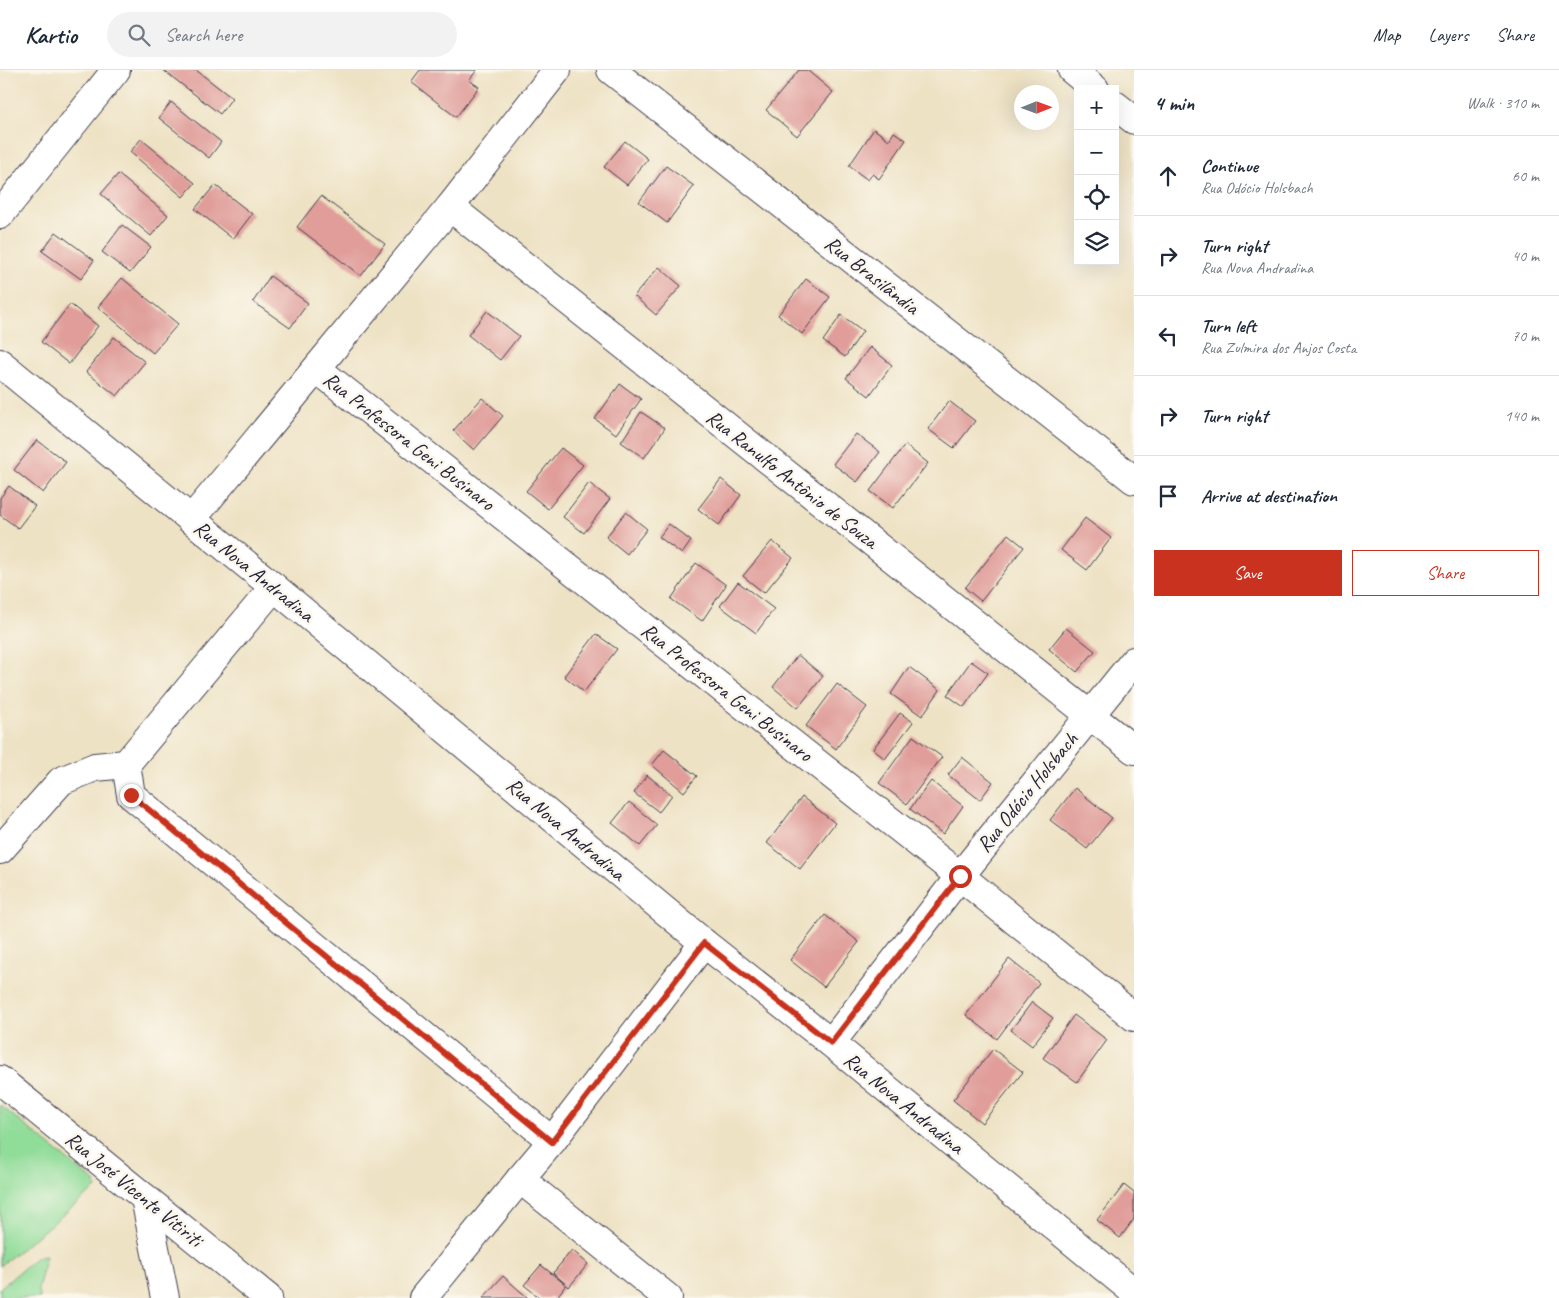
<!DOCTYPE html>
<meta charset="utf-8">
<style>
:root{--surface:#fff;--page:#f2f2f3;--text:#1f2937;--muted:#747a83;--line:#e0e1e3;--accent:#c8321e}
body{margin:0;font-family:Caveat,sans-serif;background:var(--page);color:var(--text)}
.controls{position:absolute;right:15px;top:15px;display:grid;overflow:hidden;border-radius:0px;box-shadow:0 5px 20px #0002}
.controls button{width:45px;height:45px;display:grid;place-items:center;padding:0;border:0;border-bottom:1px solid var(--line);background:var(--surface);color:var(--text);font:25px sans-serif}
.compass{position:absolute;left:1014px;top:15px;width:45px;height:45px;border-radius:50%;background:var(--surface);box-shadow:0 5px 20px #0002;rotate:89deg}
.stop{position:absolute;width:15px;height:15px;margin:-11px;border:4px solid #c8321e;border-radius:50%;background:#fff}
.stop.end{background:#c8321e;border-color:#fff;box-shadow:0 1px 5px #0008}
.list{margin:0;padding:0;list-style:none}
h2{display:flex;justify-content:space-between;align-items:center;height:65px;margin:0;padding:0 20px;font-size:21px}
h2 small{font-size:16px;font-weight:400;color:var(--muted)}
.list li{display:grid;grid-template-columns:32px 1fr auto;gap:15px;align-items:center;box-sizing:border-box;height:80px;padding:0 20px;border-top:1px solid var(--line)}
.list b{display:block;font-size:19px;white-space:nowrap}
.list p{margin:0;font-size:16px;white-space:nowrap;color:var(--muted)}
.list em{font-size:16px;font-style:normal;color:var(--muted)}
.actions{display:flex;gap:10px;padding:15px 20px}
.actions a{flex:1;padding:11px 0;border:1px solid var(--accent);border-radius:0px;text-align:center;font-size:18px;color:var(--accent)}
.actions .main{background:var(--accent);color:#fff}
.icon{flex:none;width:28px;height:28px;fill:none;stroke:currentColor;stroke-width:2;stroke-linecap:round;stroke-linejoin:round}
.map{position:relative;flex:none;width:1134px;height:1228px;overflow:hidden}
header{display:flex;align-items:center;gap:30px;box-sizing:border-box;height:70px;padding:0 25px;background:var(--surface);border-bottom:1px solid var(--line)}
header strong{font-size:24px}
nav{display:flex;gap:28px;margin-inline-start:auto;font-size:18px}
.search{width:350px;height:45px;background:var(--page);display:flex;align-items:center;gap:12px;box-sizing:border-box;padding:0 18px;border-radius:28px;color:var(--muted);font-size:19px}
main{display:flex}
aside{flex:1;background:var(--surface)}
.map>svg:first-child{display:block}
.green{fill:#90dc99;stroke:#597f6a}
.building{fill:#e09d9a}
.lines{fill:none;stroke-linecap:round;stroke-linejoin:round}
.minor-casing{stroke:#413f50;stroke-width:30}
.minor{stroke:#fff;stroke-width:28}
.route{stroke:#c8321e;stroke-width:6}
.labels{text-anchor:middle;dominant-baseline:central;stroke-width:5;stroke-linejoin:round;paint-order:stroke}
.street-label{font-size:21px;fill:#22223b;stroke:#fbf7ec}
</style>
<header>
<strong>Kartio</strong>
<div class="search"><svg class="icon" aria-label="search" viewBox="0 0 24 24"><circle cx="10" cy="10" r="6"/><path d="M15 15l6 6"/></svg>Search here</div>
<nav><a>Map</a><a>Layers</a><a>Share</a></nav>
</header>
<main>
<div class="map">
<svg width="1134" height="1228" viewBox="0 0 1134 1228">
<rect width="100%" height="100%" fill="#fbf7ec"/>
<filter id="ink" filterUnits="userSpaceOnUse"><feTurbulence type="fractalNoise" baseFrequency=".02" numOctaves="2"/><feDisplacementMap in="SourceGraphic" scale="10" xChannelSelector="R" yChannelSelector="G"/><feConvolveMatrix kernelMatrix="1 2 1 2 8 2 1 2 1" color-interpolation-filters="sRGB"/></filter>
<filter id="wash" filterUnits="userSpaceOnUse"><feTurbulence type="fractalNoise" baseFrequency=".0096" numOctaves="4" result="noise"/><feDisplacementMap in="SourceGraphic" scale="20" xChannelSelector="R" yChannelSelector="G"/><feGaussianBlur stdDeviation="1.12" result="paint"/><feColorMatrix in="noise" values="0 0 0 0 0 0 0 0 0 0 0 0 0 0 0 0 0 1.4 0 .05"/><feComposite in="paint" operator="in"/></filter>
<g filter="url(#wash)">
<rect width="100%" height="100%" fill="#eee2c4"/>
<g class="green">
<path d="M0,1035L95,1112L96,1118L0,1196Z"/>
<path d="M46,1186L38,1220L40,1228H0V1218L37,1187Z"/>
</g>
<g id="blocks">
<g class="building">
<path d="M163,0H196L232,28L220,44Z"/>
<path d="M420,0H477L469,10L479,17L456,47L411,12Z"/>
<path d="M799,0H807L833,22L797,66L766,40Z"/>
<path d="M171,32L221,72L209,88L159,48Z"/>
<path d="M874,59L889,70L894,62L906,70L879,109L872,104L868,110L849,96Z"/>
<path d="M141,69L195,113L183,127L130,82Z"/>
<path d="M625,71L648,89L627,115L604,97Z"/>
<path d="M666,96L694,116L667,153L639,132Z"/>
<path d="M118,104L168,145L151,166L101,124Z"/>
<path d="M215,115L252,144L233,169L195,139Z"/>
<path d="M321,126L385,174L361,206L297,157Z"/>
<path d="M122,155L151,177L130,203L102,182Z"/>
<path d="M56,162L94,190L81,209L42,181Z"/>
<path d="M659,197L681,216L656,245L634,226Z"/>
<path d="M270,206L308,233L290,258L253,232Z"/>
<path d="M122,208L178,254L153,283L98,237Z"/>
<path d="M806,209L830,227L802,264L778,245Z"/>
<path d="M70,234L98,256L69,294L41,272Z"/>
<path d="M487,241L519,266L500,290L468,265Z"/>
<path d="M841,245L863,261L845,287L823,271Z"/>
<path d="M114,267L145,292L117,326L86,302Z"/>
<path d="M870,277L892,295L869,326L846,308Z"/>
<path d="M620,314L641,329L616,364L595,349Z"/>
<path d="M482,328L503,346L474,380L453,361Z"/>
<path d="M949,331L975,351L954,378L928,359Z"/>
<path d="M641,342L665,358L644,388L621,372Z"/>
<path d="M856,364L880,382L857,412L833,394Z"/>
<path d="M37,370L66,392L43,423L14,400Z"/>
<path d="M905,375L928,393L893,438L870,421Z"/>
<path d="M561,378L583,395L548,439L526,421Z"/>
<path d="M721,409L741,425L719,455L698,439Z"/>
<path d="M589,413L610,429L584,463L563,447Z"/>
<path d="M9,416L35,436L18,458L0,445V428Z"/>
<path d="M626,442L647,459L627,484L606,467Z"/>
<path d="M1085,448L1111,468L1087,500L1061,480Z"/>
<path d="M669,454L691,471L682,484L659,467Z"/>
<path d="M1008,464L1024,477L981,531L965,518Z"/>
<path d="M772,471L793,488L764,523L743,506Z"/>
<path d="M696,493L726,515L702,551L671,529Z"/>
<path d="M738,512L774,539L756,563L720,536Z"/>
<path d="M1066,558L1095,581L1077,602L1049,579Z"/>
<path d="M596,564L617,579L584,622L564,606Z"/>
<path d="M798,585L823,606L798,638L773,617Z"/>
<path d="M971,591L988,603L964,637L947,625Z"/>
<path d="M909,597L940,620L922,646L891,624Z"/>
<path d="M837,614L867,637L836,679L806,656Z"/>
<path d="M900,643L913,652L885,689L873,679Z"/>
<path d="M913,666L942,687L907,734L879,713Z"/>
<path d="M664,680L697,706L684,722L652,695Z"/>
<path d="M962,687L993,712L980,730L948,705Z"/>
<path d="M647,705L672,725L659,742L634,723Z"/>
<path d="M931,711L963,736L943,764L910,739Z"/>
<path d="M1075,718L1112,748L1087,779L1050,750Z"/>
<path d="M802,727L835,753L800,799L767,773Z"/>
<path d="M629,732L657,755L640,776L612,753Z"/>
<path d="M825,845L859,872L824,917L790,890Z"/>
<path d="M1009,889L1039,913L997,969L966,945Z"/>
<path d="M1032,932L1053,948L1032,976L1011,960Z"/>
<path d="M1074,945L1107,970L1077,1012L1043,988Z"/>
<path d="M993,979L1023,1002L982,1053L953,1030Z"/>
<path d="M1124,1115L1134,1123V1149L1120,1168L1097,1150Z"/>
<path d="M572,1180L588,1194L569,1217L553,1203Z"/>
<path d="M541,1195L566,1215L556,1228H540L524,1215Z"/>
<path d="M503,1206L528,1228H483Z"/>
</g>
</g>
</g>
<g filter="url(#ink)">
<use href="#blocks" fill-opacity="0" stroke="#413f50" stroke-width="1"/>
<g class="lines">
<defs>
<g id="minor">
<path d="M611,0L1134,410"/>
<path d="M1072,0L1095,19"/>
<path d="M1115,35L1134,50"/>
<path d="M450,137L1134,680"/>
<path d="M0,145L116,0"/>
<path d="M0,293L274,517L704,873L831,973L1134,1222"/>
<path d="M317,299L960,806L1134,947"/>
<path d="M191,450L450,137L557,0"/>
<path d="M274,517L126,694L131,725L552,1071"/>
<path d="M0,780L61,711L95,697L126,694"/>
<path d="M831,973L960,806L1134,591"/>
<path d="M0,1010L268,1228"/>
<path d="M520,1109L668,1228"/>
<path d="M145,1128L165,1228"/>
<path d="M423,1228L520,1109L552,1071L704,873"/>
</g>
</defs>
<use href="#minor" class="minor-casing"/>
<use href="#minor" class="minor"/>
</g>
</g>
<g class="lines" filter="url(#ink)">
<path class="route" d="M131,725L552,1072L704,873L831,973L960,806"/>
</g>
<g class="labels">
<g class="street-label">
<text transform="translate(872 205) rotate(38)">Rua Brasilândia</text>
<text transform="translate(409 371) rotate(38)">Rua Professora Geni Businaro</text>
<text transform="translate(792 409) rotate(38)">Rua Ranulfo Antônio de Souza</text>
<text transform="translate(254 501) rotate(39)">Rua Nova Andradina</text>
<text transform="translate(727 622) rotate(38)">Rua Professora Geni Businaro</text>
<text transform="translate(1027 722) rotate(-51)">Rua Odócio Holsbach</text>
<text transform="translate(566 759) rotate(40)">Rua Nova Andradina</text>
<text transform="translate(904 1033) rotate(39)">Rua Nova Andradina</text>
<text transform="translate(134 1119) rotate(39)">Rua José Vicente Vitiriti</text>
</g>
</g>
</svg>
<div class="controls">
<button>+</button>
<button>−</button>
<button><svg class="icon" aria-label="locate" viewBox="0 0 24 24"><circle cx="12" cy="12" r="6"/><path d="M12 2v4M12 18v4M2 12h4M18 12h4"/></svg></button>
<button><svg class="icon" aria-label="layers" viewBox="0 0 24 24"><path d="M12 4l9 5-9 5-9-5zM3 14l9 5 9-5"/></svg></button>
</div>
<svg class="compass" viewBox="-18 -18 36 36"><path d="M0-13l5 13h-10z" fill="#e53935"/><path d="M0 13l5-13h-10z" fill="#747a83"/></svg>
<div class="stop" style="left:960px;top:806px"></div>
<div class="stop end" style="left:131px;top:725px"></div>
</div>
<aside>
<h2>4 min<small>Walk · 310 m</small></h2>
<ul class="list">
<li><svg class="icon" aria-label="ahead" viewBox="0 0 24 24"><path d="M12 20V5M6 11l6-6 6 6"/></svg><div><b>Continue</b><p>Rua Odócio Holsbach</p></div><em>60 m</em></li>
<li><svg class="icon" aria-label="right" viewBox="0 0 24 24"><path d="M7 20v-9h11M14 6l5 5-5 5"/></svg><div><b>Turn right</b><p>Rua Nova Andradina</p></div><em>40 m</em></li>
<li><svg class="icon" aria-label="left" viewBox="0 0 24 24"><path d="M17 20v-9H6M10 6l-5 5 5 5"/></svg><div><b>Turn left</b><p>Rua Zulmira dos Anjos Costa</p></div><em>70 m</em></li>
<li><svg class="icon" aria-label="right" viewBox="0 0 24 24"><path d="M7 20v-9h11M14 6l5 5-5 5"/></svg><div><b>Turn right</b></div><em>140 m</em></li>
<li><svg class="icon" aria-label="arrive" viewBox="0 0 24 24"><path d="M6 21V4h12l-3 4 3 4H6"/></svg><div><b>Arrive at destination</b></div></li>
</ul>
<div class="actions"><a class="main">Save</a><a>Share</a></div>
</aside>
</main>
